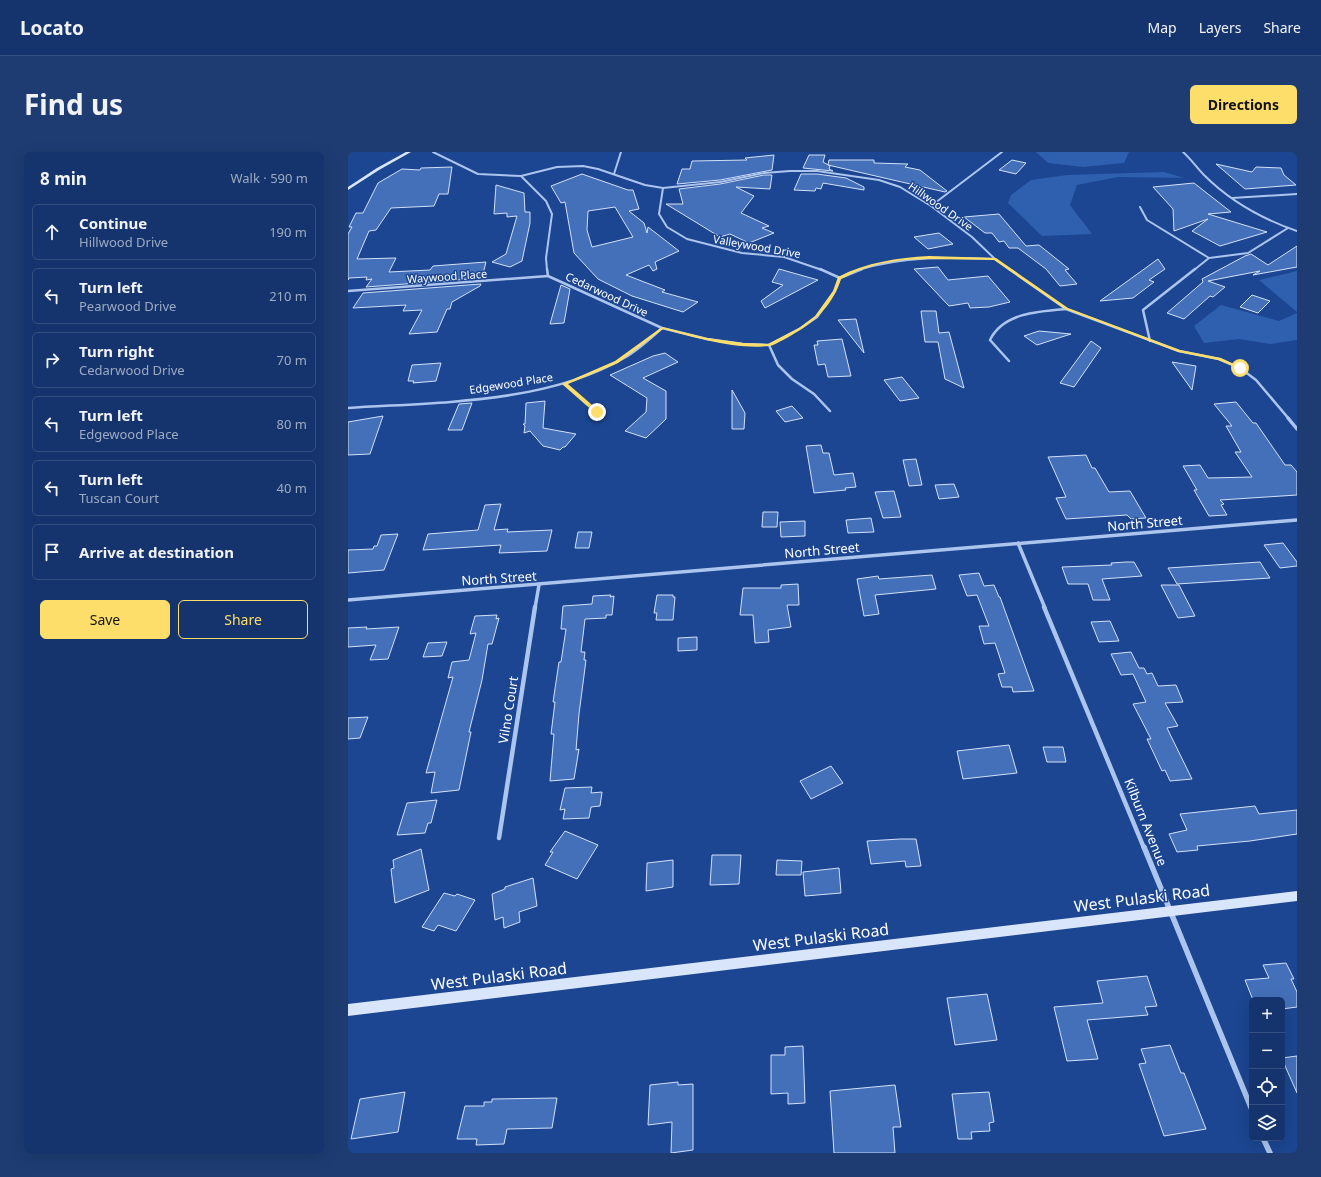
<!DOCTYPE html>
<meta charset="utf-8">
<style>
:root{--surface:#15346d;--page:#1e3c72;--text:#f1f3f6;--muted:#9daac2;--line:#344f80;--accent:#fede6a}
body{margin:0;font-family:"Noto Sans",sans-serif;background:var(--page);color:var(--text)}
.controls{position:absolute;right:12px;bottom:12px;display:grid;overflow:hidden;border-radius:6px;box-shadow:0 4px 16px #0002}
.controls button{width:36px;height:36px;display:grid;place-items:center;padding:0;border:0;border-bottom:1px solid var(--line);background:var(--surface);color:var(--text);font:20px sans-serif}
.stop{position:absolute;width:12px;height:12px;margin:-9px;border:3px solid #fede6a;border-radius:50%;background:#fff}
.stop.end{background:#fede6a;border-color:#fff;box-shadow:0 1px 4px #0008}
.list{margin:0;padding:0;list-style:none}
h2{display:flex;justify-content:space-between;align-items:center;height:52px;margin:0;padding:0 16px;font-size:17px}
h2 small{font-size:13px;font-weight:400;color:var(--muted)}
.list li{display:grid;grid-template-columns:26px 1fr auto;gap:12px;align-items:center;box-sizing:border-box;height:56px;margin:0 8px 8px;padding:0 8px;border:1px solid var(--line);border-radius:6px}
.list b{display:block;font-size:15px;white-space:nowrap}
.list p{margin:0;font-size:13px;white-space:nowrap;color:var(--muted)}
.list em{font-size:13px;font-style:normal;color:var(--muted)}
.actions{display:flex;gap:8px;padding:12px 16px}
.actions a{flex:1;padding:9px 0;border:1px solid var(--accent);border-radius:6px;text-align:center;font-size:14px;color:var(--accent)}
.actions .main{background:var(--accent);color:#111}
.icon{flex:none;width:22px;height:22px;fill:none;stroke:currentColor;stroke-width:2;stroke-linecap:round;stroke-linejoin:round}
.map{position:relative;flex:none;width:949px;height:1001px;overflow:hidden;border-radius:6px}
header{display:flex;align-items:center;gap:24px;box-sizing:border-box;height:56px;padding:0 20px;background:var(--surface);border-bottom:1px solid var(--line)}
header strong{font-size:19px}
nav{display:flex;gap:22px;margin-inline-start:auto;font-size:14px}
.intro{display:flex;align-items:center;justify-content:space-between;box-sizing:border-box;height:96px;padding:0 24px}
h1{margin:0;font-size:28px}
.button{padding:10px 18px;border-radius:6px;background:var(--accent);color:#111;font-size:14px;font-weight:700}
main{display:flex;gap:24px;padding:0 24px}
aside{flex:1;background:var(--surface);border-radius:6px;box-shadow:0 4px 16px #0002}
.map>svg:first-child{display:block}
.green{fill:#2f5faf}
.building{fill:#4470b9;stroke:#d2e1fa;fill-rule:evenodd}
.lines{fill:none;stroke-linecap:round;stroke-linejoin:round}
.minor-far4{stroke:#acc5ee;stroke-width:2}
.minor-far3{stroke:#acc5ee;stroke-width:2.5}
.minor-far2{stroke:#acc5ee;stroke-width:3.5}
.minor-far1{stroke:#acc5ee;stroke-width:4.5}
.minor{stroke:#acc5ee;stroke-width:5.5}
.secondary{fill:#d9e5fa;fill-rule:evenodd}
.route{fill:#fede6a}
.labels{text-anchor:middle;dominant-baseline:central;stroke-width:3;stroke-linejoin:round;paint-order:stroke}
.far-street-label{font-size:11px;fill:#fff;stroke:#1c4691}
.street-label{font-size:13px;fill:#fff;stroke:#1c4691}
.near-street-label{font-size:16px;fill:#fff;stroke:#1c4691}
</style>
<header>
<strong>Locato</strong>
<nav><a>Map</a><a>Layers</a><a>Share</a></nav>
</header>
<div class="intro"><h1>Find us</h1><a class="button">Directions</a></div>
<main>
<aside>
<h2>8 min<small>Walk · 590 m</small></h2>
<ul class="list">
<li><svg class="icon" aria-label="ahead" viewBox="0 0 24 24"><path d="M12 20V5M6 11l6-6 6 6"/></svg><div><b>Continue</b><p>Hillwood Drive</p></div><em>190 m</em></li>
<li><svg class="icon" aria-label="left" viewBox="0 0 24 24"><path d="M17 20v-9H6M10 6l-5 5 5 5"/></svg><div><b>Turn left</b><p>Pearwood Drive</p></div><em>210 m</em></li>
<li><svg class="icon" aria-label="right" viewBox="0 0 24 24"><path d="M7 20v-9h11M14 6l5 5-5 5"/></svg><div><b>Turn right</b><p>Cedarwood Drive</p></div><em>70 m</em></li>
<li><svg class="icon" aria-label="left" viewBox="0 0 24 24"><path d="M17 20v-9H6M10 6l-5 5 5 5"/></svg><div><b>Turn left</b><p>Edgewood Place</p></div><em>80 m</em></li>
<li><svg class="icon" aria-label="left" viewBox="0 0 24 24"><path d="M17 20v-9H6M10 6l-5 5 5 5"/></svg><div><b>Turn left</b><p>Tuscan Court</p></div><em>40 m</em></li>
<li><svg class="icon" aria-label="arrive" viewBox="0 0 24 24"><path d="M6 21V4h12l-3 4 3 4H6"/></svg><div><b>Arrive at destination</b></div></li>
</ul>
<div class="actions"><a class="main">Save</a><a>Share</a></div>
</aside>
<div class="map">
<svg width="949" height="1001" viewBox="0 0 949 1001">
<rect width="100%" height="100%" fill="#1c4691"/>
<g class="green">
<path d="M688,0H781L776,11L735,15L700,11Z"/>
<path d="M816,20L836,26L770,25L729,33L722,53L744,82L694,84L660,51L663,43L683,28L719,23Z"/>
<path d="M949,119V160L911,128Z"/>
<path d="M873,153L931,169L949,161V188L922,192L891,187L856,191L846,174Z"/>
</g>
<g class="building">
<path d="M426,3L424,18L372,28L329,32L334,17H342L344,9L399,8L397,6Z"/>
<path d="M461,3H477L475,10L482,14L481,17L485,19L455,16Z"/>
<path d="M481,8H526V11L560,12L557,15L572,18L599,39L597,40L480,13Z"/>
<path d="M664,8L678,11L668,22L651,18Z"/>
<path d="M868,12L904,20L908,15L933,16L936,23L948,33L897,37Z"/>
<path d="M104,15L100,42H91L86,54L43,56L28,78L21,79L9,107L48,106L41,120L82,118L85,114L138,110L134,126L18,135L24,127L18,128L19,125L1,126L0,128V82L4,75H1L8,61H15L30,31L54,17L72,18L73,16Z"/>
<path d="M234,22L280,38H285L291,57L281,59L296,71L299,81L300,75L331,99L307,110L309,117L305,119L301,113L278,123L317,138L314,140L350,150L335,160L284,144L250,127L226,101L217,50L213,51L203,34ZM267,55L285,85L244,95L239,78L240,59Z"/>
<path d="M453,22H469L498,26L516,35V38L475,31L473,37L468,36L467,39L446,38Z"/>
<path d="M416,23H424L422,37L388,35L406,44L393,61L421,74L414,76L426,81L401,91L382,82L372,85L318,52H335L331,37L372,32Z"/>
<path d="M846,31L883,60L860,62L919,80L872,94L844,79L860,67L826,79L825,57L805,35Z"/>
<path d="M148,33L176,41L177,60H182V71L174,109L162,115L144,110L158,102L169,64L159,65V61L146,62Z"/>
<path d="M651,62L678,94L691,93L721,117L717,118L729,132L712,134L698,117L670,96H661L656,89L651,90L644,81H637L616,65Z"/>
<path d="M591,81L605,92L580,97L566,85Z"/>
<path d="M949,94V115L905,123L912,119L860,129L877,135L865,145L862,144L836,167L819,161L855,130L854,127L897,104L903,102L920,113Z"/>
<path d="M810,107L817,117L801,128L806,130L785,146L752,149Z"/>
<path d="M590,115L600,128L640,124L662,150L641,155L622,156L620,151L601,154L566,117Z"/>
<path d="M431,117L470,128L417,156L413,149L435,133L424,130Z"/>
<path d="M133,132L132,134L104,150L102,157H99L89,180L61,182L74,158L55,159L58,153L5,156L15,141Z"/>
<path d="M213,133L222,137L216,171L202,172Z"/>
<path d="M904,143L922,149L910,161L892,155Z"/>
<path d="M573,159H588L591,181L601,180L616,236L597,227L590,190H577Z"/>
<path d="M508,167L516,201L490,168Z"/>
<path d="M691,179L723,182L689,193L676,184Z"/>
<path d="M494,187L503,224L480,225L477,212L470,213L466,193H470L469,189Z"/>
<path d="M743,189L753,196L726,235L712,231Z"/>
<path d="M317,201L330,210L295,226L318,239V267L298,286L277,279L298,260L299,246L262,223L305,204Z"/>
<path d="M824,210L848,214L844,238Z"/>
<path d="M93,211L88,229L65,231L66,229H60L64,213Z"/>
<path d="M554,225L571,246L552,249L536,228Z"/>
<path d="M384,238L397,261L396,277H384Z"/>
<path d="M197,249L195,276L228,282L217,295H215L212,298L195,294L182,279L176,281L177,274L175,272H177L178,251Z"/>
<path d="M888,250L905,271H908L937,313H943L949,320V343L872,348L876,352L873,353L879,363L861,364L846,338H849L835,314L852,313L860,326L904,325L887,300H893L878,274H884L866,252Z"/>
<path d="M124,251L114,278H100L111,252Z"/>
<path d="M444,254L455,266L437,270L428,259Z"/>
<path d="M35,264L22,302L0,303V270Z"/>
<path d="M473,293L475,301H481L486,323L505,321L508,335L497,336L498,338L466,341L458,294Z"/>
<path d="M738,303L744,316H747L761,340L782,339L798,366L783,367L779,363L718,367L708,346L718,345L700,305Z"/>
<path d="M568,307L574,333L561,334L555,308Z"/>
<path d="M606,332L611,345L591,347L587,333Z"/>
<path d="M546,339L553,365L535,366L527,340Z"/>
<path d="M153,352L146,378L160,377L159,380L204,378L199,399L151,401L153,393L75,398L80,382L130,378L137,353Z"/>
<path d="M415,360H430L429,375H414Z"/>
<path d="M523,366L526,380L500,381L498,368Z"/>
<path d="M457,369V384L433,385L432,370Z"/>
<path d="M230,380H244L241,396H227Z"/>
<path d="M50,382L36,418L0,421V398L25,397L26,394H29L33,383Z"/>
<path d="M935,391L949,410V414L932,416L916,393Z"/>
<path d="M778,410H786L794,424L754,427L762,448H745L740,432H720L714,415L764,413L763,411Z"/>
<path d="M912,410L922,426L829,432L820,416Z"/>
<path d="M631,421L636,434L646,433L651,445H652L686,539L665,540L664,535H654L650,522L657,521L647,491L636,492L631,474H641L629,443L619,444L611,423Z"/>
<path d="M584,423L588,437L527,443L531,462L516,464L509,427L530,424L531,427Z"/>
<path d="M450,432L451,453H439L443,475L420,478L421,490L407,491L405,463H392L395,436H433V433Z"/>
<path d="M813,433H831L847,464L830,466Z"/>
<path d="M263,443L262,445L266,444L264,463H258V466L237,467L233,500H237L236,508H238L231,562L228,598L231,597L226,627L202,629L206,582H203L207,550H205L211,510H213L218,477H213L215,454L244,452L245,444Z"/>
<path d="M309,443H325V445H327L325,468H308L309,461H306Z"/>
<path d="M149,463L148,467L151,466L144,492H140L134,528L121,580H123L111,638L83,641L87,620L78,621L105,525L100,526L104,510L121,508L128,481L122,482L127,464Z"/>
<path d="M762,469L771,489L751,490L743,470Z"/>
<path d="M19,475L18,477L51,475L40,507L22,508L28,493L0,495V476Z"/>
<path d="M349,485V498L330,499V486Z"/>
<path d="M99,490L94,504L75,505L80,491Z"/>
<path d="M783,500L791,516H796L799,522L804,521L810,534L828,533L835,550L817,551L830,574L819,576L844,627L822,629L817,618L814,619L799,587H803L785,552L798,550L785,522L773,523L763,502Z"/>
<path d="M20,565L12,586L0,587V566Z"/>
<path d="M661,593L669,621L615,627L609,599Z"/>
<path d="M695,595H715L718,610H699Z"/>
<path d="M483,614L495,631L463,647L452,629Z"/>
<path d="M244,635L243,641L254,640L252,654L243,655L241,666L215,667L217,657L212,658L217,636Z"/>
<path d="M89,648L83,671H80L77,681L49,683L59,651Z"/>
<path d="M907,654L911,662L949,658V682L902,689L849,694L850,698L829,700L821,682L839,678L832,662Z"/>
<path d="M217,679L250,693L229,727L197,713L205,700H202Z"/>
<path d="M552,687H568L573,714L558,715L557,709L523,712L519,689Z"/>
<path d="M73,697L81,738L47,751L43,717L46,716L45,708Z"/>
<path d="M364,703H393L391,732L362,733Z"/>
<path d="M325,708V735L298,739L299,711Z"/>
<path d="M429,708L454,709L453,723H428Z"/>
<path d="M491,716L493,741L457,744L455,720Z"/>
<path d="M185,726L189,754L171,760L172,770L156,776L155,765L147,768L144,742L157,737V735Z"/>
<path d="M96,741L107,744L109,742L127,748L108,779L90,773L86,779L74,775Z"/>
<path d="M938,811L946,827H943L949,840V855L934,857V848H905L897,828L921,826L915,813Z"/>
<path d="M799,824L809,854L797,855L800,863L739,868L750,907L719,909L706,855L755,851L749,829Z"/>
<path d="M639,842L649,888L607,893L599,846Z"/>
<path d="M822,893L833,921H836L858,977L816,984L791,912L798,911L793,897Z"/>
<path d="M455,894L457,951L440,952V941L423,942V903H437V895Z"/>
<path d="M949,904V941L934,907V906Z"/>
<path d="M330,930V933L345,932V998L323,1001L324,970L300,973L302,933Z"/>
<path d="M547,933L553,975H545L547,1001H486L482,939Z"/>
<path d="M57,940L50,980L3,987L12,947Z"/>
<path d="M641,940L646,970L641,971L642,979L623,980L624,987H610L604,942Z"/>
<path d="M209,946L204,976L159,977L156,992L128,993L129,987H109L117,954H136V950H144V947Z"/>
</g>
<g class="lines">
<g class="minor-far4">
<path d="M85,0L130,22L173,24L209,15L235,14L250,17L297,33L315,36L372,30L416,21L442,19H469L531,28L552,35L583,54L624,85L647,107L662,118"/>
<path d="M835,0C843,7 849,16 856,23C882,49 914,67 949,79"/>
<path d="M266,22L273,0"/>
<path d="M173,24L198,49L204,62L198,106L199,118"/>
<path d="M315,36L311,62L319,75L339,87L394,101L436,105L474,118"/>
<path d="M884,46L949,42"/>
<path d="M583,54L654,0"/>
<path d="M792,55L799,68L861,106"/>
<path d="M510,118C556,104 600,105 647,107"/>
<path d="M846,118L861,106L900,101L940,76"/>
</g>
<g class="minor-far3">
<path d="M199,117L200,124L314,176L359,187L395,192L421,193L453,176L469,165L487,139L492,126L514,117"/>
<path d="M472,117L492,126"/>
<path d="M661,117L718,157L831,199L871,207L892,216L908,228L941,267"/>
<path d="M0,139L200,124"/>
<path d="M802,189L795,158L847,117"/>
<path d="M421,193L430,213L444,227L466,242L482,259"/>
<path d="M661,209L642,188C655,161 691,159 718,157"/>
<path d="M217,232L249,260"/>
<path d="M0,256C89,250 197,252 276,206C290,198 302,187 314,176"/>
</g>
<g class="minor-far2">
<path d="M940,266L949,277"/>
<path d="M670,391L697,456"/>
<path d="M0,448L949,368"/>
<path d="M187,456L191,433"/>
</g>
<g class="minor-far1">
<path d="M696,455L796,696"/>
<path d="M151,686L187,455"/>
</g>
<g class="minor">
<path d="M796,695L904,958"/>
<path d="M915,986L922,1001"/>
</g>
<g class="secondary">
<path d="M58,0H63L31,18L0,38V35L29,16Z"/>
<path d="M949,739V749L0,864V852Z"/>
</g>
</g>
<path class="route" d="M581,104L648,106L720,156L832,198L873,206L894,216L892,217L870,208L830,200L717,157L646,108L581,107L555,108L531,112L509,119L493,127C483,157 464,172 437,187C432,189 426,194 420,194C389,198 345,185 315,177L270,211L220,232L251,259V261H247L214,232L267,209L314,175L359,186L395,191L420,192L451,176L467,164L485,139L490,125C519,110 549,106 581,104Z"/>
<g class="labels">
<g class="far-street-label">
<text transform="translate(593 54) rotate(35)">Hillwood Drive</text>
<text transform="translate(409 94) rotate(10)">Valleywood Drive</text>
<text transform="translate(99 124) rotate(-4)">Waywood Place</text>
<text transform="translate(259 142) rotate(25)">Cedarwood Drive</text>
<text transform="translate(163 231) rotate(-9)">Edgewood Place</text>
</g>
<g class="street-label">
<text transform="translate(797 371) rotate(-5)">North Street</text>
<text transform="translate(474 398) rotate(-5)">North Street</text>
<text transform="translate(151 426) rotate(-4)">North Street</text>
<text transform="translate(160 558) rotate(-81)">Vilno Court</text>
<text transform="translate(798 670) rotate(68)">Kilburn Avenue</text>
</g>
<g class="near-street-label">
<text transform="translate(794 746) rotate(-7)">West Pulaski Road</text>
<text transform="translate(473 785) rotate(-7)">West Pulaski Road</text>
<text transform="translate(151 824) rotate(-7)">West Pulaski Road</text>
</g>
</g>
</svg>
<div class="controls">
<button>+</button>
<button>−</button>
<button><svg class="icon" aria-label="locate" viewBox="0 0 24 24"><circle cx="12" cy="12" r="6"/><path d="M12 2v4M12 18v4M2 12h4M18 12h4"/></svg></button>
<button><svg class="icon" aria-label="layers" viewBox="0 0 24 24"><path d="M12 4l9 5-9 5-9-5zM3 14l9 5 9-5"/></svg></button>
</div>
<div class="stop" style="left:892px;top:216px"></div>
<div class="stop end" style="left:249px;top:260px"></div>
</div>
</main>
